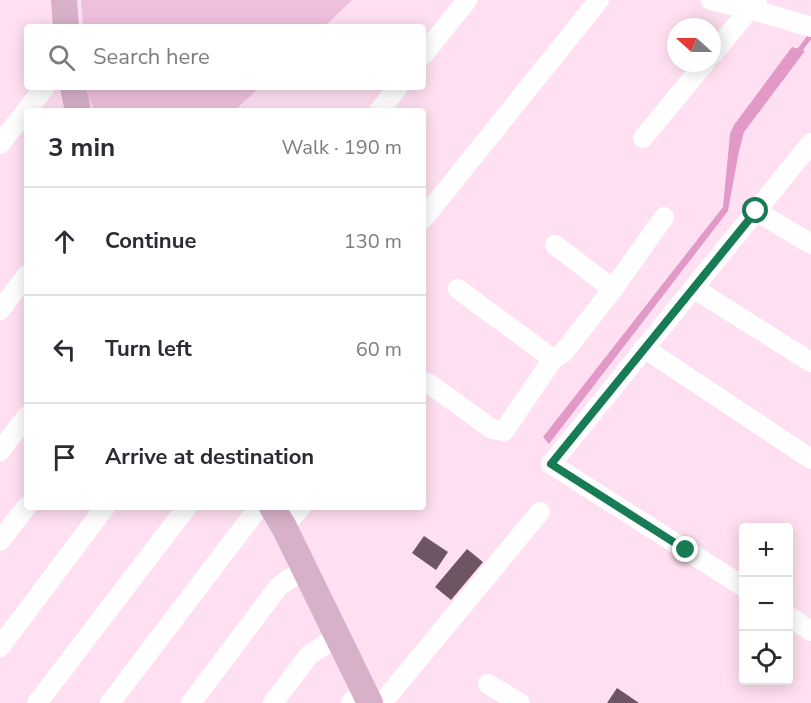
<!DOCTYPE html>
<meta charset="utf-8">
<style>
:root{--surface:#fff;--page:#f2f2f3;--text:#2b2b33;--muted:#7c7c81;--line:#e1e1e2}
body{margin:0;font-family:"Nunito Sans",sans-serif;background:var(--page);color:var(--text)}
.controls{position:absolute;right:18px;bottom:18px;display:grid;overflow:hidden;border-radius:6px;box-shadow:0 3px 15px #0003}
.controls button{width:54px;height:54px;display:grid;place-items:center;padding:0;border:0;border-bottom:2px solid var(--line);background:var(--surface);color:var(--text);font:30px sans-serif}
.compass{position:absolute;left:667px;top:18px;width:54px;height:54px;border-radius:50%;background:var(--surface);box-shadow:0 3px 15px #0003;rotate:291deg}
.stop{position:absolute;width:18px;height:18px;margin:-14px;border:4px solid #177c55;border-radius:50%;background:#fff}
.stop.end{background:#177c55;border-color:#fff;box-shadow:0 2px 6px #0008}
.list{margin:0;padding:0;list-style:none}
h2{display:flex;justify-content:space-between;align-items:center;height:78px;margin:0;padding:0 24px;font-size:26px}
h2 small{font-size:20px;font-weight:400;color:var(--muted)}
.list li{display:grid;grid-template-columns:39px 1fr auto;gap:18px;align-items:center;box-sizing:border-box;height:108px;padding:0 24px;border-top:2px solid var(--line)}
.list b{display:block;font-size:22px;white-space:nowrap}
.list em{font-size:20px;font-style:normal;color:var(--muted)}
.icon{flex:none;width:33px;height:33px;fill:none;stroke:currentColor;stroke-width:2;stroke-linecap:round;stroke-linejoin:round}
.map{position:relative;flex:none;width:811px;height:703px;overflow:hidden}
.search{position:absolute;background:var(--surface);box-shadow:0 3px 15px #0003;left:24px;top:24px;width:402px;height:66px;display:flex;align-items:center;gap:15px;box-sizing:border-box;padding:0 21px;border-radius:6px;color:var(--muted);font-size:22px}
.panel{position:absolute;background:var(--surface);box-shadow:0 3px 15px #0003;left:24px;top:108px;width:402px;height:402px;border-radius:6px}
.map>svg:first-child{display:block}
.green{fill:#efc0dc}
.water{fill:#e199c7}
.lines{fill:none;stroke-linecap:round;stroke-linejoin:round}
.stream{stroke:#e199c7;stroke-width:5}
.building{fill:#6e5564}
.minor{stroke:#fff;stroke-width:20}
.major{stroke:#d7b0c9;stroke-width:26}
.route{stroke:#177c55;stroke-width:8}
</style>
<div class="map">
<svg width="811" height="703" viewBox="0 0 811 703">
<rect width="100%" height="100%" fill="#ffe0f2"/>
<g class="green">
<path d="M81,0H352L324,27H83Z"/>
<path d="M87,87H260L234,111H95L88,96Z"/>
</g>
<path class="water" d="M792,47L805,51L744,132L739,151L728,211L549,444L543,437L723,207L730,134L734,125Z"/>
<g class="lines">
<path class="stream" d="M796,55L811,35"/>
</g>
<g class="building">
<path d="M424,536L448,552L436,570L412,553Z"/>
<path d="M467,549L483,562L451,600L435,587Z"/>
<path d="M617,688L639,703H607Z"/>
</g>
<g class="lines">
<g class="minor">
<path d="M711,0L750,9L811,27"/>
<path d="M423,55L467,0"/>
<path d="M712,55L757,0"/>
<path d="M379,111L398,87"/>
<path d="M643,138L705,63"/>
<path d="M0,144L45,87"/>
<path d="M756,211L811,244"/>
<path d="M423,219L599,0"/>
<path d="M555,245L613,289"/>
<path d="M693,288L811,362"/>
<path d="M458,289L553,359"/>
<path d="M0,310L27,275"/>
<path d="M644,348L811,459"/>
<path d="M423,383H428L492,429L504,431L553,359L563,353L613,289L664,217"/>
<path d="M0,451L27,416"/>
<path d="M284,527L301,507"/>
<path d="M0,541L27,506"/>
<path d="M744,587L551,464L811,143"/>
<path d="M788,616L811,631"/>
<path d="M0,647L105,507"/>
<path d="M488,684L520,703"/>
<path d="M37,703L187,507"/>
<path d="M110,703L259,507"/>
<path d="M191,703L279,586L304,569"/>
<path d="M273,703L309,655L337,637"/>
<path d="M351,703L363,688"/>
<path d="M382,703L540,512"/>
</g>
<g class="major">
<path d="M64,0L66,27"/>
<path d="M73,87L78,111"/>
<path d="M272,507L284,527L370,703"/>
</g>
</g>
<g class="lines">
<path class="route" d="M686,550L551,464L756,211"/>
</g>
</svg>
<div class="controls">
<button>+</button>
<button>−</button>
<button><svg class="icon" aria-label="locate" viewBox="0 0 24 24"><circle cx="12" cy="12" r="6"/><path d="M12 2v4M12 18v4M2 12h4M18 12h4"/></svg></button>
</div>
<svg class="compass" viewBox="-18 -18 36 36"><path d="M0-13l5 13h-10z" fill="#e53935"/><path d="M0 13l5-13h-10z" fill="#7c7c81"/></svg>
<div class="stop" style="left:756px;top:211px"></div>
<div class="stop end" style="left:686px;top:550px"></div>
<div class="search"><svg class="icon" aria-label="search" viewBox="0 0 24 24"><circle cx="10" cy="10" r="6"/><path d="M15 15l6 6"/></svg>Search here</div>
<section class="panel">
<h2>3 min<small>Walk · 190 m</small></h2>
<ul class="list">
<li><svg class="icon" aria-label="ahead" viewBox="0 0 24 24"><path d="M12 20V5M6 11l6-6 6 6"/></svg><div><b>Continue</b></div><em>130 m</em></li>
<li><svg class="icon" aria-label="left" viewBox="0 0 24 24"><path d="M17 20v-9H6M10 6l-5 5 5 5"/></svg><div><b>Turn left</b></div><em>60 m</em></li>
<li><svg class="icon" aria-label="arrive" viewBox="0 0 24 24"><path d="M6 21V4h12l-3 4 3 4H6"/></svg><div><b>Arrive at destination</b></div></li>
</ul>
</section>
</div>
